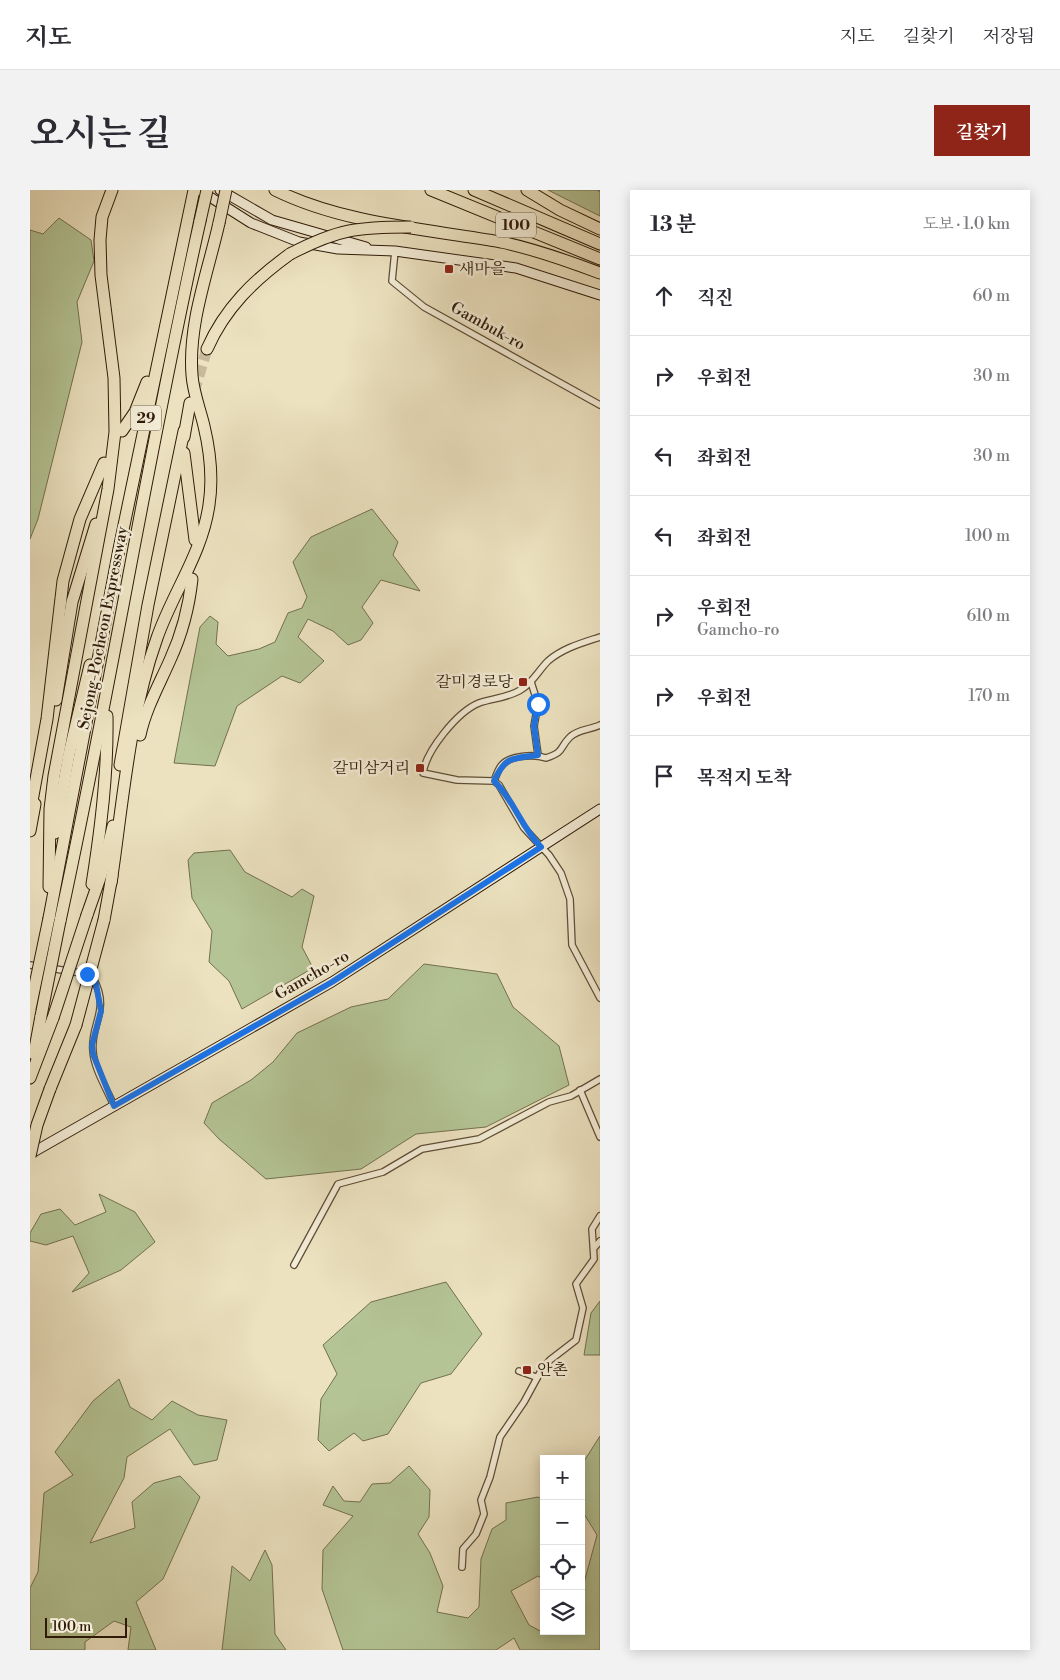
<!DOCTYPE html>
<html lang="ko">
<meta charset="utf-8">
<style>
:root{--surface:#fff;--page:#f2f2f3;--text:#2b2b33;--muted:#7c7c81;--line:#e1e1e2;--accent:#8f2418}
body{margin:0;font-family:"Libre Bodoni","Noto Serif KR",serif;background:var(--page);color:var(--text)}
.controls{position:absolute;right:15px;bottom:15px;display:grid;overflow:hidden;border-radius:0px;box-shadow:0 2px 12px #0003}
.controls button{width:45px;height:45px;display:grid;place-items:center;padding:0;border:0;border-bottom:1px solid var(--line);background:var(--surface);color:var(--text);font:25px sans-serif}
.scale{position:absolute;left:15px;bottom:12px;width:82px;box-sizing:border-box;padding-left:5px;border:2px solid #2f1b08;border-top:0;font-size:14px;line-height:18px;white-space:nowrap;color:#2f1b08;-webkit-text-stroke:4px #f3ecd6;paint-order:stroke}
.stop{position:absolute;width:15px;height:15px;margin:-11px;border:4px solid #1a73e8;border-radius:50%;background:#fff}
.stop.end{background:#1a73e8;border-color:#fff;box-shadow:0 1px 5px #0008}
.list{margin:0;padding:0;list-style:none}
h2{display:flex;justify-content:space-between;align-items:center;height:65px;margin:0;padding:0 20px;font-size:21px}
h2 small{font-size:16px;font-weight:400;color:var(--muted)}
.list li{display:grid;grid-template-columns:32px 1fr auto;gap:15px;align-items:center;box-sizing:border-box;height:80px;padding:0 20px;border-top:1px solid var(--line)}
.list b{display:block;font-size:19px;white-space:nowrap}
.list p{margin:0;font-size:16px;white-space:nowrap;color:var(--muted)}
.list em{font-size:16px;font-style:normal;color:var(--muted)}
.icon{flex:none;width:28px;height:28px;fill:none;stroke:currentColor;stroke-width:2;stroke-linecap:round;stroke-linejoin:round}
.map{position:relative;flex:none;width:570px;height:1460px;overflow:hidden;border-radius:0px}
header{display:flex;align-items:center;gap:30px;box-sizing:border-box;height:70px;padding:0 25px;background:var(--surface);border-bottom:1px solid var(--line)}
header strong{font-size:24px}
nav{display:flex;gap:28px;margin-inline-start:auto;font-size:18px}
.intro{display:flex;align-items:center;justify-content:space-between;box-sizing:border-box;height:120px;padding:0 30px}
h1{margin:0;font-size:35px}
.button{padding:12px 22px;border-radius:0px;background:var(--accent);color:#fff;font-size:18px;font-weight:700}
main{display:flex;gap:30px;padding:0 30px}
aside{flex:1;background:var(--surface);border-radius:0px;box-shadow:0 2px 12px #0003}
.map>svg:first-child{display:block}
.green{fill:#b4c495;stroke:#72704e}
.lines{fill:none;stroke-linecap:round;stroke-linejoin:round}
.stream{stroke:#6f7d6e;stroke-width:2}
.highway-tunnel{stroke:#c6ba9b;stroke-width:11;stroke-dasharray:11 5.5;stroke-linecap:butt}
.street-casing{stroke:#5e4d36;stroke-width:8}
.secondary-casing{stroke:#2f1b08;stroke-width:11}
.highway-casing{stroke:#2f1b08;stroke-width:13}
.street{stroke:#f3ecd6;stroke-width:5.5}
.secondary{stroke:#f3ecd6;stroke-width:9}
.highway{stroke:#ece2c0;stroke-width:11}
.highway-bridge-casing{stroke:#2f1b08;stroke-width:13;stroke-linecap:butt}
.highway-bridge{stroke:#ece2c0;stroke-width:11}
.route{stroke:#1a73e8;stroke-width:6}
.poi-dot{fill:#8f2418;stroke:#f3ecd6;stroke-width:2}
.labels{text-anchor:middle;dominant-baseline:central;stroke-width:5;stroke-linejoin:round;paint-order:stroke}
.shield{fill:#f3ecd6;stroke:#6a5a46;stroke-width:1}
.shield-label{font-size:15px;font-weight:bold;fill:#2f1b08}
.poi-label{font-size:16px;fill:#2f1b08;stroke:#f3ecd6;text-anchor:start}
.street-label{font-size:16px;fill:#2f1b08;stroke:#f3ecd6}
</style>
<header>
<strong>지도</strong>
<nav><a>지도</a><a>길찾기</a><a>저장됨</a></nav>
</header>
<div class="intro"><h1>오시는 길</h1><a class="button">길찾기</a></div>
<main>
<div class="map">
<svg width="570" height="1460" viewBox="0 0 570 1460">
<rect width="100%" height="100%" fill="#ece2c0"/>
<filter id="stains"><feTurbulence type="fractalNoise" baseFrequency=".004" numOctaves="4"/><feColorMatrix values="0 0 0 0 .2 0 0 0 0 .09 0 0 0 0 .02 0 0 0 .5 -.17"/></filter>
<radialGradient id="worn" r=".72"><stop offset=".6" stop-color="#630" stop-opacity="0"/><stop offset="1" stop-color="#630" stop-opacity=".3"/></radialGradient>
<g class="green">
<path d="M518,0H570V26Z"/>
<path d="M29,28L61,50L64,71L47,112L52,152L8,329L0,349V40L13,44Z"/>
<path d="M342,319L368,352L363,365L390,401L351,390L332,417L343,433L331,450L318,455L303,441L278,429L268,447L294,471L270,493L252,486L207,516L185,576L144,573L170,437L180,426L188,432L186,454L198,466L229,459L245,452L258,423L272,418L277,407L263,372L281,347Z"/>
<path d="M200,660L215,682L262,707L272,699L284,706L272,757L283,778L212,819L199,791L179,772L182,741L162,708L158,670L164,663Z"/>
<path d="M394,774L467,784L483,817L529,856L539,895L456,937L386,944L331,979L236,989L189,949L174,933L182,913L221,890L243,872L267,843L321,817L358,809Z"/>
<path d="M69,1004L105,1022L125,1052L91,1080L42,1102L59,1083L43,1046L16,1055L0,1051V1043L11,1024L30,1019L45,1035L76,1022Z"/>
<path d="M416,1092L452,1144L421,1184L391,1193L358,1244L333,1251L324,1243L299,1261L288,1250L291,1209L307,1184L293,1155L341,1112Z"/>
<path d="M570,1111V1165H554L561,1123Z"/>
<path d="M89,1189L100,1217L122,1230L142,1211L168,1225L197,1230L187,1270L164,1275L140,1239L97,1267L94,1288L60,1353L105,1338L102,1312L124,1293L150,1286L170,1307L133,1389L106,1412L126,1460H98L101,1437L84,1431L55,1452V1460H0V1398L8,1382L14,1303L43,1285L25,1262L63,1211Z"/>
<path d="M570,1246V1460H490L484,1448L466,1460H313L292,1399L293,1360L323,1326L293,1315L303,1296L314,1311L330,1312L342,1294L360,1293L379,1276L400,1300L399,1327L388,1344L400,1363L413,1396L407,1422L438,1428L449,1417L451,1369L462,1339L476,1330V1313L508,1307L514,1310V1390L508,1386L481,1401L499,1435L514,1443V1441H551V1404L567,1345L551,1319V1276Z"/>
<path d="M235,1360L242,1375L245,1444L256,1460H192L202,1376L220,1391Z"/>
</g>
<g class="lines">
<path class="stream" d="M568,0L570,1"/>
<path class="highway-tunnel" d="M164,202L177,159"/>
<defs>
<g id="street">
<path d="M365,61L362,91L394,117L570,215"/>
<path d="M570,447C552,453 533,458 518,471C509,480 503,492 492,499C479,508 463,508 449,513C427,522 396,561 393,583L427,590L464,591L469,595L494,638L519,665L531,683L540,709L542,755L570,808"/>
<path d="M501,492L508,514L504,536L508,565"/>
<path d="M464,591C466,586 468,580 471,576C479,565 504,564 516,568C536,561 528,559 540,547C548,539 560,540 570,535"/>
<path d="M0,775L57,784L63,788C81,820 60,834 63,861C64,879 77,899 84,916"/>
<path d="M550,900L570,947"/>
<path d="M564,1058L570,1051"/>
<path d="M264,1075L308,994L353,982L392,959L449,949L519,912L541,906L570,889"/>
<path d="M489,1181L506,1187"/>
<path d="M432,1377L433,1359L446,1344L454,1324L451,1310L460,1287L470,1247L494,1212L512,1179L520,1170L546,1150L553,1118L546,1094L564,1069L562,1039L570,1026"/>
</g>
<g id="secondary">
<path d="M169,0L221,33L269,52L308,59L365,61L486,78L570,105"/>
<path d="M190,0L242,30L336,57"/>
<path d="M0,964L302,792L570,619"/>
</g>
<g id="highway">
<path d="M245,0C314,34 397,39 471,52C505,59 538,71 570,83"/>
<path d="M401,0L570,69"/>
<path d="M444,0L570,54"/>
<path d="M497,0L530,20L570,39"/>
<path d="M177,159C195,118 224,90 260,64"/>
<path d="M92,241L105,222L117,192"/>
<path d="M154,247L160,213"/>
<path d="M154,263L165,350"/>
<path d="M26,510L42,412L66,334"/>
<path d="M110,545C116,518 129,495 140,470C152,444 159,417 162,389"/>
<path d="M90,575L118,415L154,241"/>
<path d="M0,622L17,529L33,391L50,329L74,273"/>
<path d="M0,641L5,614"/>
<path d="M25,643L39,564L60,475"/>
<path d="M81,693C93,612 99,526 127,448C143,402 172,364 179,315C183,289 180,261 174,236C170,219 163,202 162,185C158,134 178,82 189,33"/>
<path d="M62,694C71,638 78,583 77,526"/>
<path d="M19,697L20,619L24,586L78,299L85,242L84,188L71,85L70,50L72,27L82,0"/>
<path d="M57,725L71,685L83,636"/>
<path d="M19,728L89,359L164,0"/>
<path d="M74,730L82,686"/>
<path d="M30,731C81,498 118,263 170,31"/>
<path d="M4,864L11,826"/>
<path d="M0,888L23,828"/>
<path d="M20,899L46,835"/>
</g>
</defs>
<use href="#street" class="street-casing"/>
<use href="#secondary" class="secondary-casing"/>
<use href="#highway" class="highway-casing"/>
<use href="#street" class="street"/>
<use href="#secondary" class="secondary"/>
<use href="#highway" class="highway"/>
<defs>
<g id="highway-bridge">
<path d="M170,31L177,0"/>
<path d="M189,33L196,0"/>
<path d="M260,64C308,39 327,37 381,37"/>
<path d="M0,819L19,728"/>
<path d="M11,826L30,731"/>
<path d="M23,828L57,725"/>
<path d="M46,835L74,730"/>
<path d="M0,966L7,935L20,899"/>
</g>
</defs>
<use href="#highway-bridge" class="highway-bridge-casing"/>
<use href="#highway-bridge" class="highway-bridge"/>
</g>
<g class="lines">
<path class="route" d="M57,784L63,788L66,794L71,821L62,855L63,864L84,916L302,792L511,657C491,637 484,610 464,591C476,565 483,569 508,565L504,536L508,514"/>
</g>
<g class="poi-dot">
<rect x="414" y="74" width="10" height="10" rx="2.5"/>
<rect x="488" y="487" width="10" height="10" rx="2.5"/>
<rect x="385" y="573" width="10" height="10" rx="2.5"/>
<rect x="492" y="1175" width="10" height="10" rx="2.5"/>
</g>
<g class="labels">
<g class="shield">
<rect x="466" y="22.5" width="40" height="25" rx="4"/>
<rect x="101" y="215.5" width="30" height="25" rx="4"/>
</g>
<g class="shield-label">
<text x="486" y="35">100</text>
<text x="116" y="228">29</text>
</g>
<g class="poi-label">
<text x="429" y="79">새마을</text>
<text x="483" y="492" text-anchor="end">갈미경로당</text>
<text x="380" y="578" text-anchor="end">갈미삼거리</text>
<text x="507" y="1180">안촌</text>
</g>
<g class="street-label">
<text transform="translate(458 136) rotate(29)">Gambuk-ro</text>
<text transform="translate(73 438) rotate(-79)">Sejong-Pocheon Expressway</text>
<text transform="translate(282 785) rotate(-30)">Gamcho-ro</text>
</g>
</g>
<rect width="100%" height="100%" filter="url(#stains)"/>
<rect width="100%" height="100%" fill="url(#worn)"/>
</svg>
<div class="controls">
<button>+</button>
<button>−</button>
<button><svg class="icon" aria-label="locate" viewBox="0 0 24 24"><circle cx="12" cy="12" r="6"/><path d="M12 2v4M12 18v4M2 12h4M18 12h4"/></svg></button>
<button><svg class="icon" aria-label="layers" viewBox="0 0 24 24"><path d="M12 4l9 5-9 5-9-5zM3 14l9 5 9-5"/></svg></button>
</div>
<div class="scale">100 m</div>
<div class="stop" style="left:508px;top:514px"></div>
<div class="stop end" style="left:57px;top:784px"></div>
</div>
<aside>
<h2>13 분<small>도보 · 1.0 km</small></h2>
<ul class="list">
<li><svg class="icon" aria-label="ahead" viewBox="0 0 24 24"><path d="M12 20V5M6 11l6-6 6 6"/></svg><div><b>직진</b></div><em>60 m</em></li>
<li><svg class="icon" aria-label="right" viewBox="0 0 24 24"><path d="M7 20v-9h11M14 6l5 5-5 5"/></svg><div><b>우회전</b></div><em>30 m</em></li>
<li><svg class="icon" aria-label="left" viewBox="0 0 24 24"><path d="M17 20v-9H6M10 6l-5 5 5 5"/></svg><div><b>좌회전</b></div><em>30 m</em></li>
<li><svg class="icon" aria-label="left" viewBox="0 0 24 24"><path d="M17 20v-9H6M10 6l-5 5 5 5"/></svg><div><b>좌회전</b></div><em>100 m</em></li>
<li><svg class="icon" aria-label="right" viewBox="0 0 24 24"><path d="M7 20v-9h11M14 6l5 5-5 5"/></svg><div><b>우회전</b><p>Gamcho-ro</p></div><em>610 m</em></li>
<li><svg class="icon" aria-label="right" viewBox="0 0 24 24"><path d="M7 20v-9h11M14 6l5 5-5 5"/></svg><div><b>우회전</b></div><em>170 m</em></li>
<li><svg class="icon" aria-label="arrive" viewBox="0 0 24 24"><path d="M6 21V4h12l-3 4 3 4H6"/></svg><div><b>목적지 도착</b></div></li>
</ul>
</aside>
</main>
